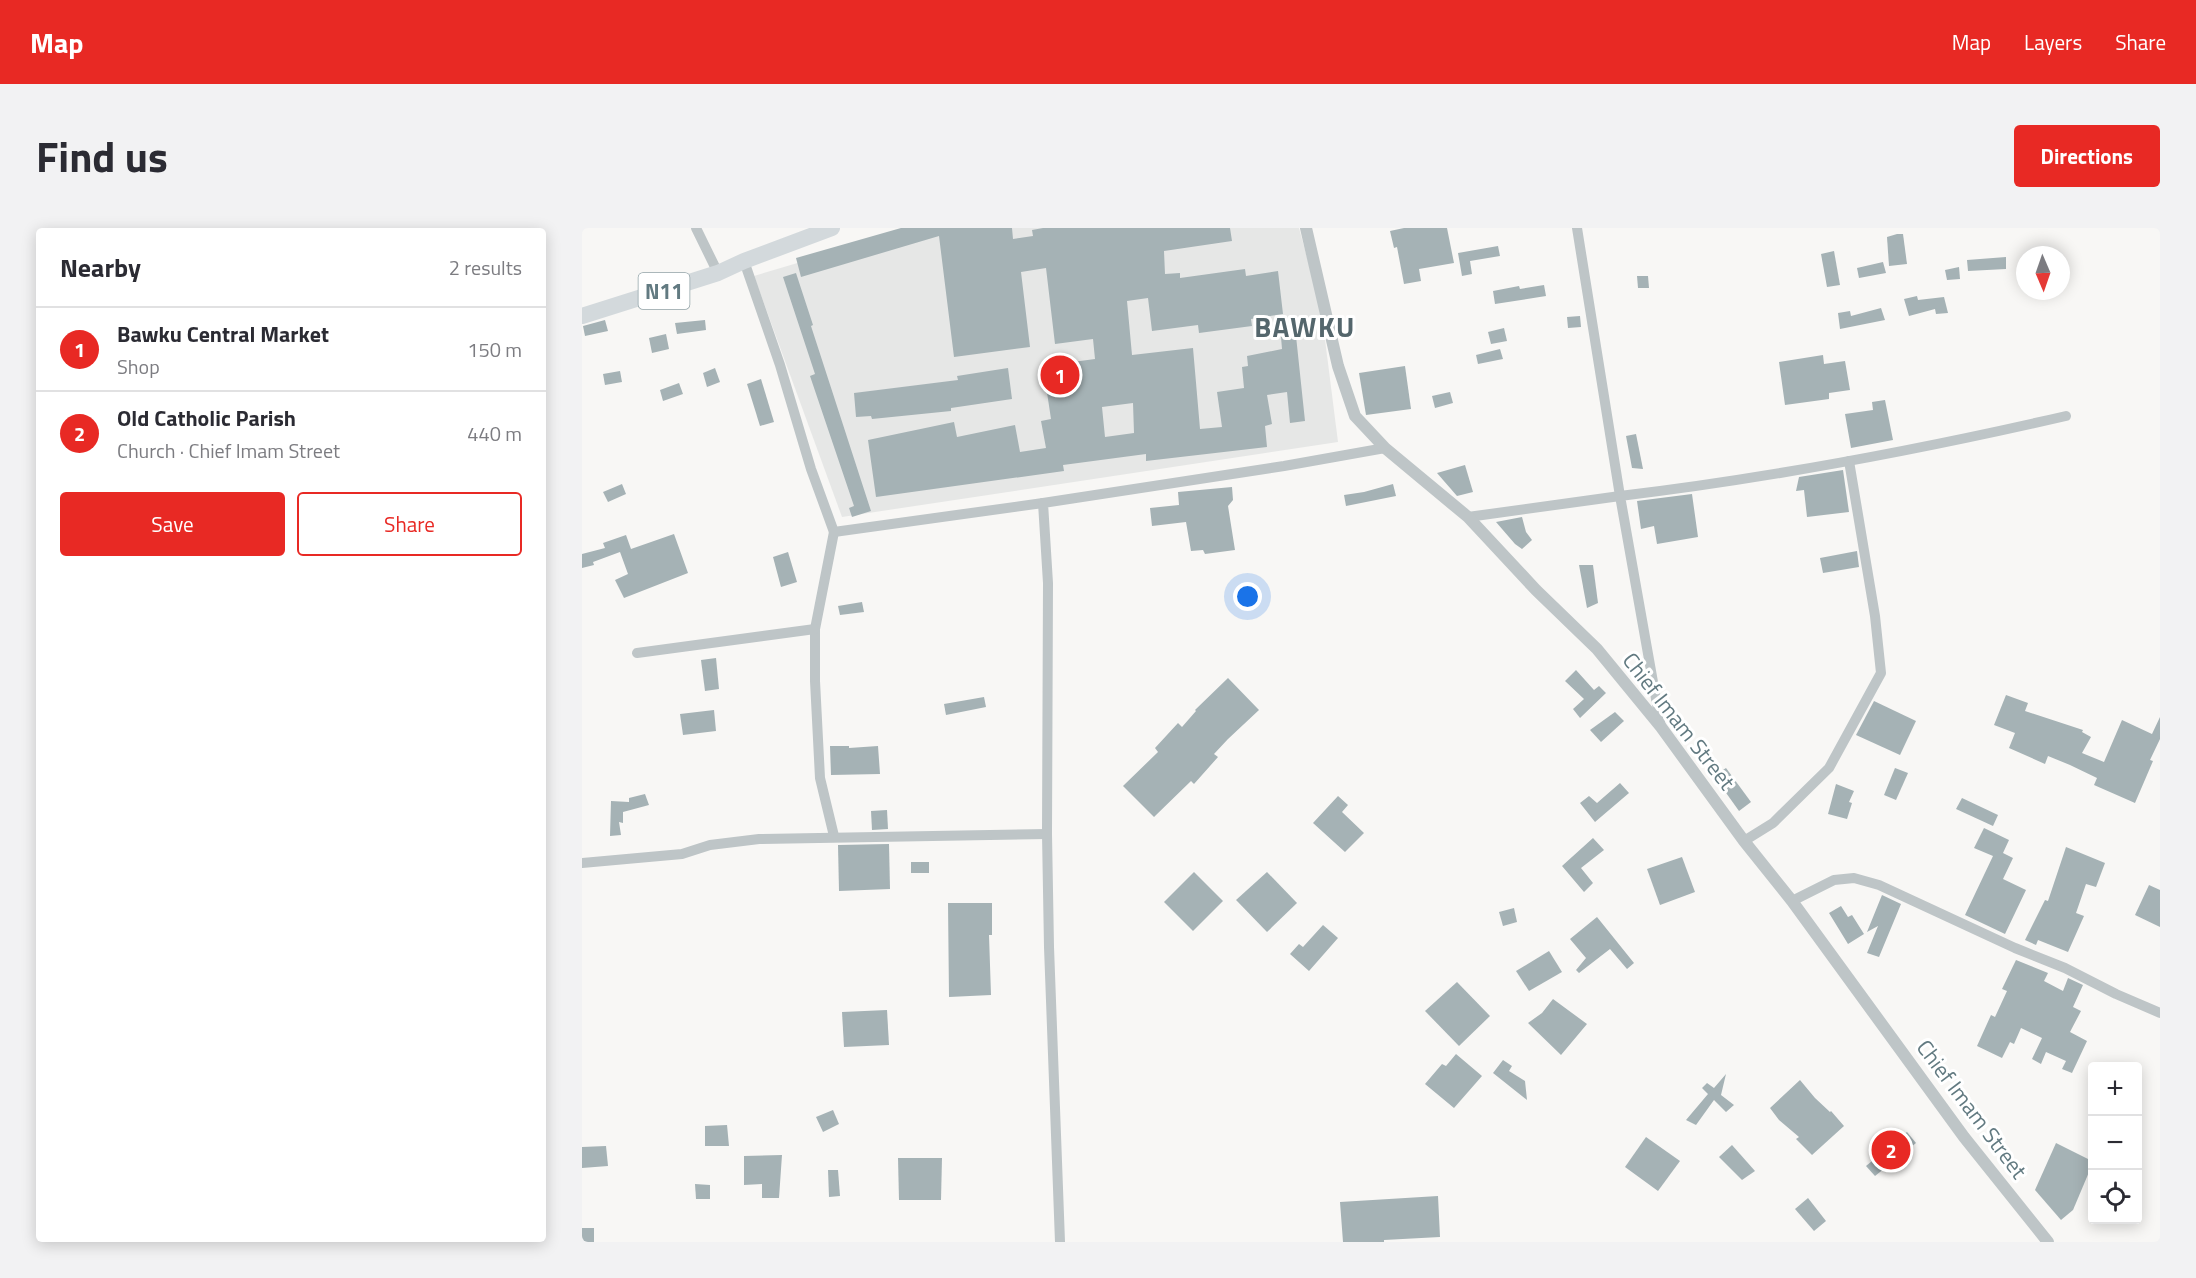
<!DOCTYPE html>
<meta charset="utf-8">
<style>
:root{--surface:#fff;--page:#f2f2f3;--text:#2b2b33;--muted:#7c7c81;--line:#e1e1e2;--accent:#e82924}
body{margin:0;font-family:"Titillium Web",sans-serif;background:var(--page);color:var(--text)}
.controls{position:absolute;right:18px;bottom:18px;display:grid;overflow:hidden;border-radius:6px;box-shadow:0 3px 15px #0003}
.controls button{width:54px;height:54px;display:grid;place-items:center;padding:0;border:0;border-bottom:2px solid var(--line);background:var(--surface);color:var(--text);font:30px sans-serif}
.compass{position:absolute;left:1434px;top:18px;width:54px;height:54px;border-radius:50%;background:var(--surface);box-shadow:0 3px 15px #0003;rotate:178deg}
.you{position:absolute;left:666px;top:369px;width:21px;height:21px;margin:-15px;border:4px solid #fff;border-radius:50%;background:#1a73e8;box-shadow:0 0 0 9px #1a73e833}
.badge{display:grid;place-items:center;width:39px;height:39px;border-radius:50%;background:var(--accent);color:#fff;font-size:20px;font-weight:700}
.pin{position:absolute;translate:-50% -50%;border:3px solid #fff;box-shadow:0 2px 6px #0006}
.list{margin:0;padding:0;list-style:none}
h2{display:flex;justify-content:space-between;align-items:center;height:78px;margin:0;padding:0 24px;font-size:26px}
h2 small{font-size:20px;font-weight:400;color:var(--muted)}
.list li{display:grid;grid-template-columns:39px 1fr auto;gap:18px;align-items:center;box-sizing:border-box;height:84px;padding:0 24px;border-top:2px solid var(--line)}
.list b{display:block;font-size:22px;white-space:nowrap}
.list p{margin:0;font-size:20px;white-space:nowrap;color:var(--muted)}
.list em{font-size:20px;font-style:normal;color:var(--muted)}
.actions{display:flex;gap:12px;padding:18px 24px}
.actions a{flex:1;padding:14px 0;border:2px solid var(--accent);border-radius:6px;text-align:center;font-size:21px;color:var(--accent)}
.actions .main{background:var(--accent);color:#fff}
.icon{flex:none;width:33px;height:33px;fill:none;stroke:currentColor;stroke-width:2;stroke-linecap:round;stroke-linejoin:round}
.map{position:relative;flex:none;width:1578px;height:1014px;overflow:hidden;border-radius:6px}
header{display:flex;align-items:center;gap:36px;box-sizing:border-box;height:84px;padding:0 30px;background:var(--accent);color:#fff}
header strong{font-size:28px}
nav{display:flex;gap:33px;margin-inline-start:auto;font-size:21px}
.intro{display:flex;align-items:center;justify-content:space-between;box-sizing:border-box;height:144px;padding:0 36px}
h1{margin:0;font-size:42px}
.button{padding:15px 27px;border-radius:6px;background:var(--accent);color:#fff;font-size:21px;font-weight:700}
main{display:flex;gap:36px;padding:0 36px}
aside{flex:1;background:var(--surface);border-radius:6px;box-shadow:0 3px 15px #0003}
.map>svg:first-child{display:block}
.built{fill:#e6e7e6}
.building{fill:#a5b2b5;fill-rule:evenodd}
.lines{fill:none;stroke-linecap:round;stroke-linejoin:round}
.minor{stroke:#bec5c7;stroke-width:10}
.tertiary{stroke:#bec5c7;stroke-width:12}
.trunk{stroke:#d3d9dc;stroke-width:16}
.labels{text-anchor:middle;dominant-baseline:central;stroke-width:6;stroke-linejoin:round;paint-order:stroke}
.shield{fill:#fff;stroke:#91a2a7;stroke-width:1.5}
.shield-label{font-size:21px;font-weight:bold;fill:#627a81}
.street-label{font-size:22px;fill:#627a81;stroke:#fff}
.district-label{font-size:28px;font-weight:bold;letter-spacing:1.5px;fill:#54666c;stroke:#fff}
</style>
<header>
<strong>Map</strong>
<nav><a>Map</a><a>Layers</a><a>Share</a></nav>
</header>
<div class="intro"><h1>Find us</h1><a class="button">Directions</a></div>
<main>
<aside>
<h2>Nearby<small>2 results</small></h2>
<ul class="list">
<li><span class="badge">1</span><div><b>Bawku Central Market</b><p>Shop</p></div><em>150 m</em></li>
<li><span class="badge">2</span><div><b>Old Catholic Parish</b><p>Church · Chief Imam Street</p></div><em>440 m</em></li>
</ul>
<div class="actions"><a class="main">Save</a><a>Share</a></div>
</aside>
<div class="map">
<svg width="1578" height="1014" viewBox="0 0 1578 1014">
<rect width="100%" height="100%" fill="#f8f7f5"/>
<path class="built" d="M333,0H717L739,80L756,214L260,289L172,48Z"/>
<g class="building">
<path d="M319,0H430L431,11L451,8L450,2L461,0H648L650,13L582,23L583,46L598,45V50L663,41L664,48L696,43L701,86L669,91L670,98L617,105L616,97L570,103L566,70L545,73L550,127L611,120L618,201L640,199L635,164L662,160L660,139L666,138L665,128L700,121L699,109L714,108L723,193L708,195L705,164L685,167L690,196L683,198L685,219L564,233V226L481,237L482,243L294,269L286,212L372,194L375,209L433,197L438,224L464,220L459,193L469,191L461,138L513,131L511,111L473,116L464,40L439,44L448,119L372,129L357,8L219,49L214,30ZM551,175L552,205L523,209L520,179Z"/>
<path d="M822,0H865L872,35L837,41L839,53L822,56L815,19L812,20L808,3Z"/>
<path d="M1315,6H1321L1325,36L1307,38L1305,9Z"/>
<path d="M916,18L918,28L888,33L890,46L880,48L876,25Z"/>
<path d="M1252,23L1258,57L1245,59L1239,26Z"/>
<path d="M1424,29V41L1386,43L1385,32Z"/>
<path d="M1301,34L1304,45L1277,50L1275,40Z"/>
<path d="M1377,39L1378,51L1365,52L1363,42Z"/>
<path d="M214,45L231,97L229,98L289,283L270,289L267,280L272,278L228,148L233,146L201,49Z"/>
<path d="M1055,48H1066L1067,60H1056Z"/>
<path d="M962,57L964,68L913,76L911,63L937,58L938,61Z"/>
<path d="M1335,68L1336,72L1362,69L1366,85L1354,86L1353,81L1327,88L1322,71Z"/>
<path d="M1299,80L1303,92L1258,101L1256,85L1268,83L1269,88Z"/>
<path d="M998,88L999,99L986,100L985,89Z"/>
<path d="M23,92L26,103L3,108L1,98Z"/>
<path d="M123,92L124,102L95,106L93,95Z"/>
<path d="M922,100L925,113L909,116L906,104Z"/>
<path d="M84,106L87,121L70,125L67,110Z"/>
<path d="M918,121L921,131L896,136L894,127Z"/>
<path d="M1241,127L1242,136L1263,133L1268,162L1247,165V171L1203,177L1197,134Z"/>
<path d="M823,138L829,181L784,187L777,145Z"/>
<path d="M133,140L138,154L125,159L121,145Z"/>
<path d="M426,140L430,171L369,180V183L290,191L289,188L274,189L272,165L376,152L375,148Z"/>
<path d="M38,143L40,154L23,157L21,146Z"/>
<path d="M179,151L192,194L178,198L165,156Z"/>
<path d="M97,155L101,166L81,173L78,162Z"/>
<path d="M868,164L871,175L853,180L850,168Z"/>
<path d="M1303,172L1311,212L1269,220L1263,186L1291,182L1290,174Z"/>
<path d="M1054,206L1061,241L1050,240L1044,208Z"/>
<path d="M883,237L891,264L875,268L855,245Z"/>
<path d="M1261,242L1267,284L1225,289L1222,262L1214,263L1217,249Z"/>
<path d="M40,256L44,266L26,274L21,264Z"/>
<path d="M811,256L814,268L764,278L762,267L782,264Z"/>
<path d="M650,259L651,272L646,278L653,322L623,326L621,322L609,323L604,294L570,298L568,280L597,277L596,264Z"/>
<path d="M1110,266L1116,309L1075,316L1072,298L1059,301L1055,273Z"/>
<path d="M940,289L944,304L950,312L940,321L933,316L914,294Z"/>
<path d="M92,306L106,345L42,370L33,352L46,346L38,324L11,334L12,337L0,340V326L23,320L21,315L44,307L49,321Z"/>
<path d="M1275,323L1277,339L1241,345L1238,330Z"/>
<path d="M206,324L215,354L199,359L191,329Z"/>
<path d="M997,337H1011L1016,375L1005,380Z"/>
<path d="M280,374L282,384L258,387L256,378Z"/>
<path d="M134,430L137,461L123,463L119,432Z"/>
<path d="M994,442L1012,462L1017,458L1024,465L998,490L991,481L1002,471L983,453Z"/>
<path d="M646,450L677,482L646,511L632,526L636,529L612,556L609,553L572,589L541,558L576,524L573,520L596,495L600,499L614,483L613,482Z"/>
<path d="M1424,467L1446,475L1443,483L1501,502L1500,504L1509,509L1500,525L1522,534L1540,492L1570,506L1578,489V511L1568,532L1571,533L1553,575L1512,557L1515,550L1488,537L1466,528L1463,536L1427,520L1433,505L1412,497Z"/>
<path d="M402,469L404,479L364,487L362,476Z"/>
<path d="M1292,473L1334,493L1318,527L1274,507Z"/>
<path d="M132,482L134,503L101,507L98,486Z"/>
<path d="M1033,484L1042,493L1019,514L1008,502Z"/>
<path d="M248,518H267V520L296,518L298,546L249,547Z"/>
<path d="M1144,540L1169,574L1157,583L1132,548Z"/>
<path d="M1313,540L1326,545L1314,572L1302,567Z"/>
<path d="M1038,555L1047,565L1013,594L998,575L1007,568L1015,575Z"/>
<path d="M1254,556L1272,563L1267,574L1270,575L1265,591L1246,586Z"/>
<path d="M63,566L67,577L41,584V595L37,594L39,607L28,608L29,573L47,574V570Z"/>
<path d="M756,568L766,577L760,584L782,605L763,624L731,595Z"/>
<path d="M1380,570L1416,587L1411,598L1374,581Z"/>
<path d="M305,582L306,601L290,602L289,583Z"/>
<path d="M1402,600L1427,612L1421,625L1431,630L1421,651L1444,662L1423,706L1383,687L1411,628L1392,620Z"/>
<path d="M1011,610L1022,622L999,640L1011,655L1002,664L980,638Z"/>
<path d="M307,616L308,661L257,663L256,617Z"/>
<path d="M1484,619L1523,635L1514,659L1504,656L1494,685L1502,688L1486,724L1456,712L1454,717L1443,712L1463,672L1466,673Z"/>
<path d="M1100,629L1113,664L1078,677L1065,641Z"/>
<rect x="329" y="634" width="18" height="11"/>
<path d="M612,644L641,673L611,703L582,674Z"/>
<path d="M685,644L715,675L685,704L654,672Z"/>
<path d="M1567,657L1578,662V699L1553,687Z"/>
<path d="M1300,667L1319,676L1297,729L1285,725L1296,698L1285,704Z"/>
<path d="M366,675H410V707H407L409,767L367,769Z"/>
<path d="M1259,678L1266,689L1270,687L1282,706L1266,716L1247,685Z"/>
<path d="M932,680L935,694L921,698L917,684Z"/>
<path d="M1015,689L1052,735L1045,741L1028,721L997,745L994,742L1004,730L988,711Z"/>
<path d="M741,697L756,710L727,743L708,726L717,716L721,719Z"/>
<path d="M967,723L980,744L947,763L934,743Z"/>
<path d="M1434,732L1466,745L1462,753L1481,763L1486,750L1501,757L1491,779L1499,783L1488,804L1505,813L1490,845L1480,841L1484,833L1464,824L1459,836L1450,831L1460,810L1439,800L1432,816L1428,814L1420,830L1395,818L1409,787L1413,789L1425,763L1420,761Z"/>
<path d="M875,754L908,788L877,818L843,783Z"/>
<path d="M971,771L1005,796L979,827L946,795L960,785Z"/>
<path d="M305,782L307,817L262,819L260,784Z"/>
<path d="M874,826L900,848L872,880L843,856L860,836L864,838Z"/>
<path d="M921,832L930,838L927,843L943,853L945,872L911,845Z"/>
<path d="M1144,846L1139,867L1152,877L1144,884L1132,872L1114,897L1104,892L1126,866L1120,860L1125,855L1132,860Z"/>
<path d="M1218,852L1233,870L1248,884L1249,883L1262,898L1230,927L1214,911L1217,909L1197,892L1188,880Z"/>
<path d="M251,882L257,896L241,904L234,889Z"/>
<path d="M145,897L147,918H123V898Z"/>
<path d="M1325,904L1334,915L1293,948L1284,938Z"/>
<path d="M1064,909L1098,933L1076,963L1043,939Z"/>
<path d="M1474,915L1510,933V937L1491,982L1479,992L1453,962Z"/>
<path d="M1150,917L1173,943L1160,952L1137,929Z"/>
<path d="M24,918L26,938L0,940V919Z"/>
<path d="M200,927L197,970H180V956L162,957V928Z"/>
<path d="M316,930H360L359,972H317Z"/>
<path d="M246,942H256L258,968L247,969Z"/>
<path d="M113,956L128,957V971H114Z"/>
<path d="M856,968L858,1009L802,1012V1014H761L758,974Z"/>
<path d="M1226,970L1244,993L1232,1003L1213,981Z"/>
<rect x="0" y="1000" width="12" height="14"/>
</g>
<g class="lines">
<g class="minor">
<path d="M114,0L136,45"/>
<path d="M162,33L198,137L229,241L252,304L461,275"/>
<path d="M886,289L1038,268L995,0"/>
<path d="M252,304L233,401V453L238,550L252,608"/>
<path d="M55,425L233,401"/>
<path d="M1079,499L1038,268C1188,250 1336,222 1484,188"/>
<path d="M1162,613L1191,595L1247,540L1299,445L1293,388L1267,233"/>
<path d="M0,635L100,626L128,617L177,611L465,606"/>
<path d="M1210,673L1252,652L1272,650L1297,657L1433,720L1483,740L1534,766L1578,785"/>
<path d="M478,1014L467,719L465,606L466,355L461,275L702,238L803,220"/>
</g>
<path class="tertiary" d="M724,0L756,138L773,188L803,220L886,289L954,362L1015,421L1079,499L1162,613L1210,673L1382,909L1466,1014"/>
<path class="trunk" d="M0,88L136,45L162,33L250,0"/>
</g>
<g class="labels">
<rect class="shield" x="56.5" y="45" width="51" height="36" rx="4.5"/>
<g class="shield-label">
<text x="82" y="63">N11</text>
</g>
<g class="street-label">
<text transform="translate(1097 493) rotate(52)">Chief Imam Street</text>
<text transform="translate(1390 881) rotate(53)">Chief Imam Street</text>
</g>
<g class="district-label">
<text x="723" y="98">BAWKU</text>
</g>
</g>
</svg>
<div class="controls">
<button>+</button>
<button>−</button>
<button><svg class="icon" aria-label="locate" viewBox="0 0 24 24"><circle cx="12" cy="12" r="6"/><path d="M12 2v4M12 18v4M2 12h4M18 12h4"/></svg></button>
</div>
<svg class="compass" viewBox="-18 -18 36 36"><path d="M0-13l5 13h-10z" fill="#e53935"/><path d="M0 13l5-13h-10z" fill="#7c7c81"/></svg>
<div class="you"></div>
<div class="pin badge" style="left:478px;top:147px">1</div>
<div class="pin badge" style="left:1309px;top:922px">2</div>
</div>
</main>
